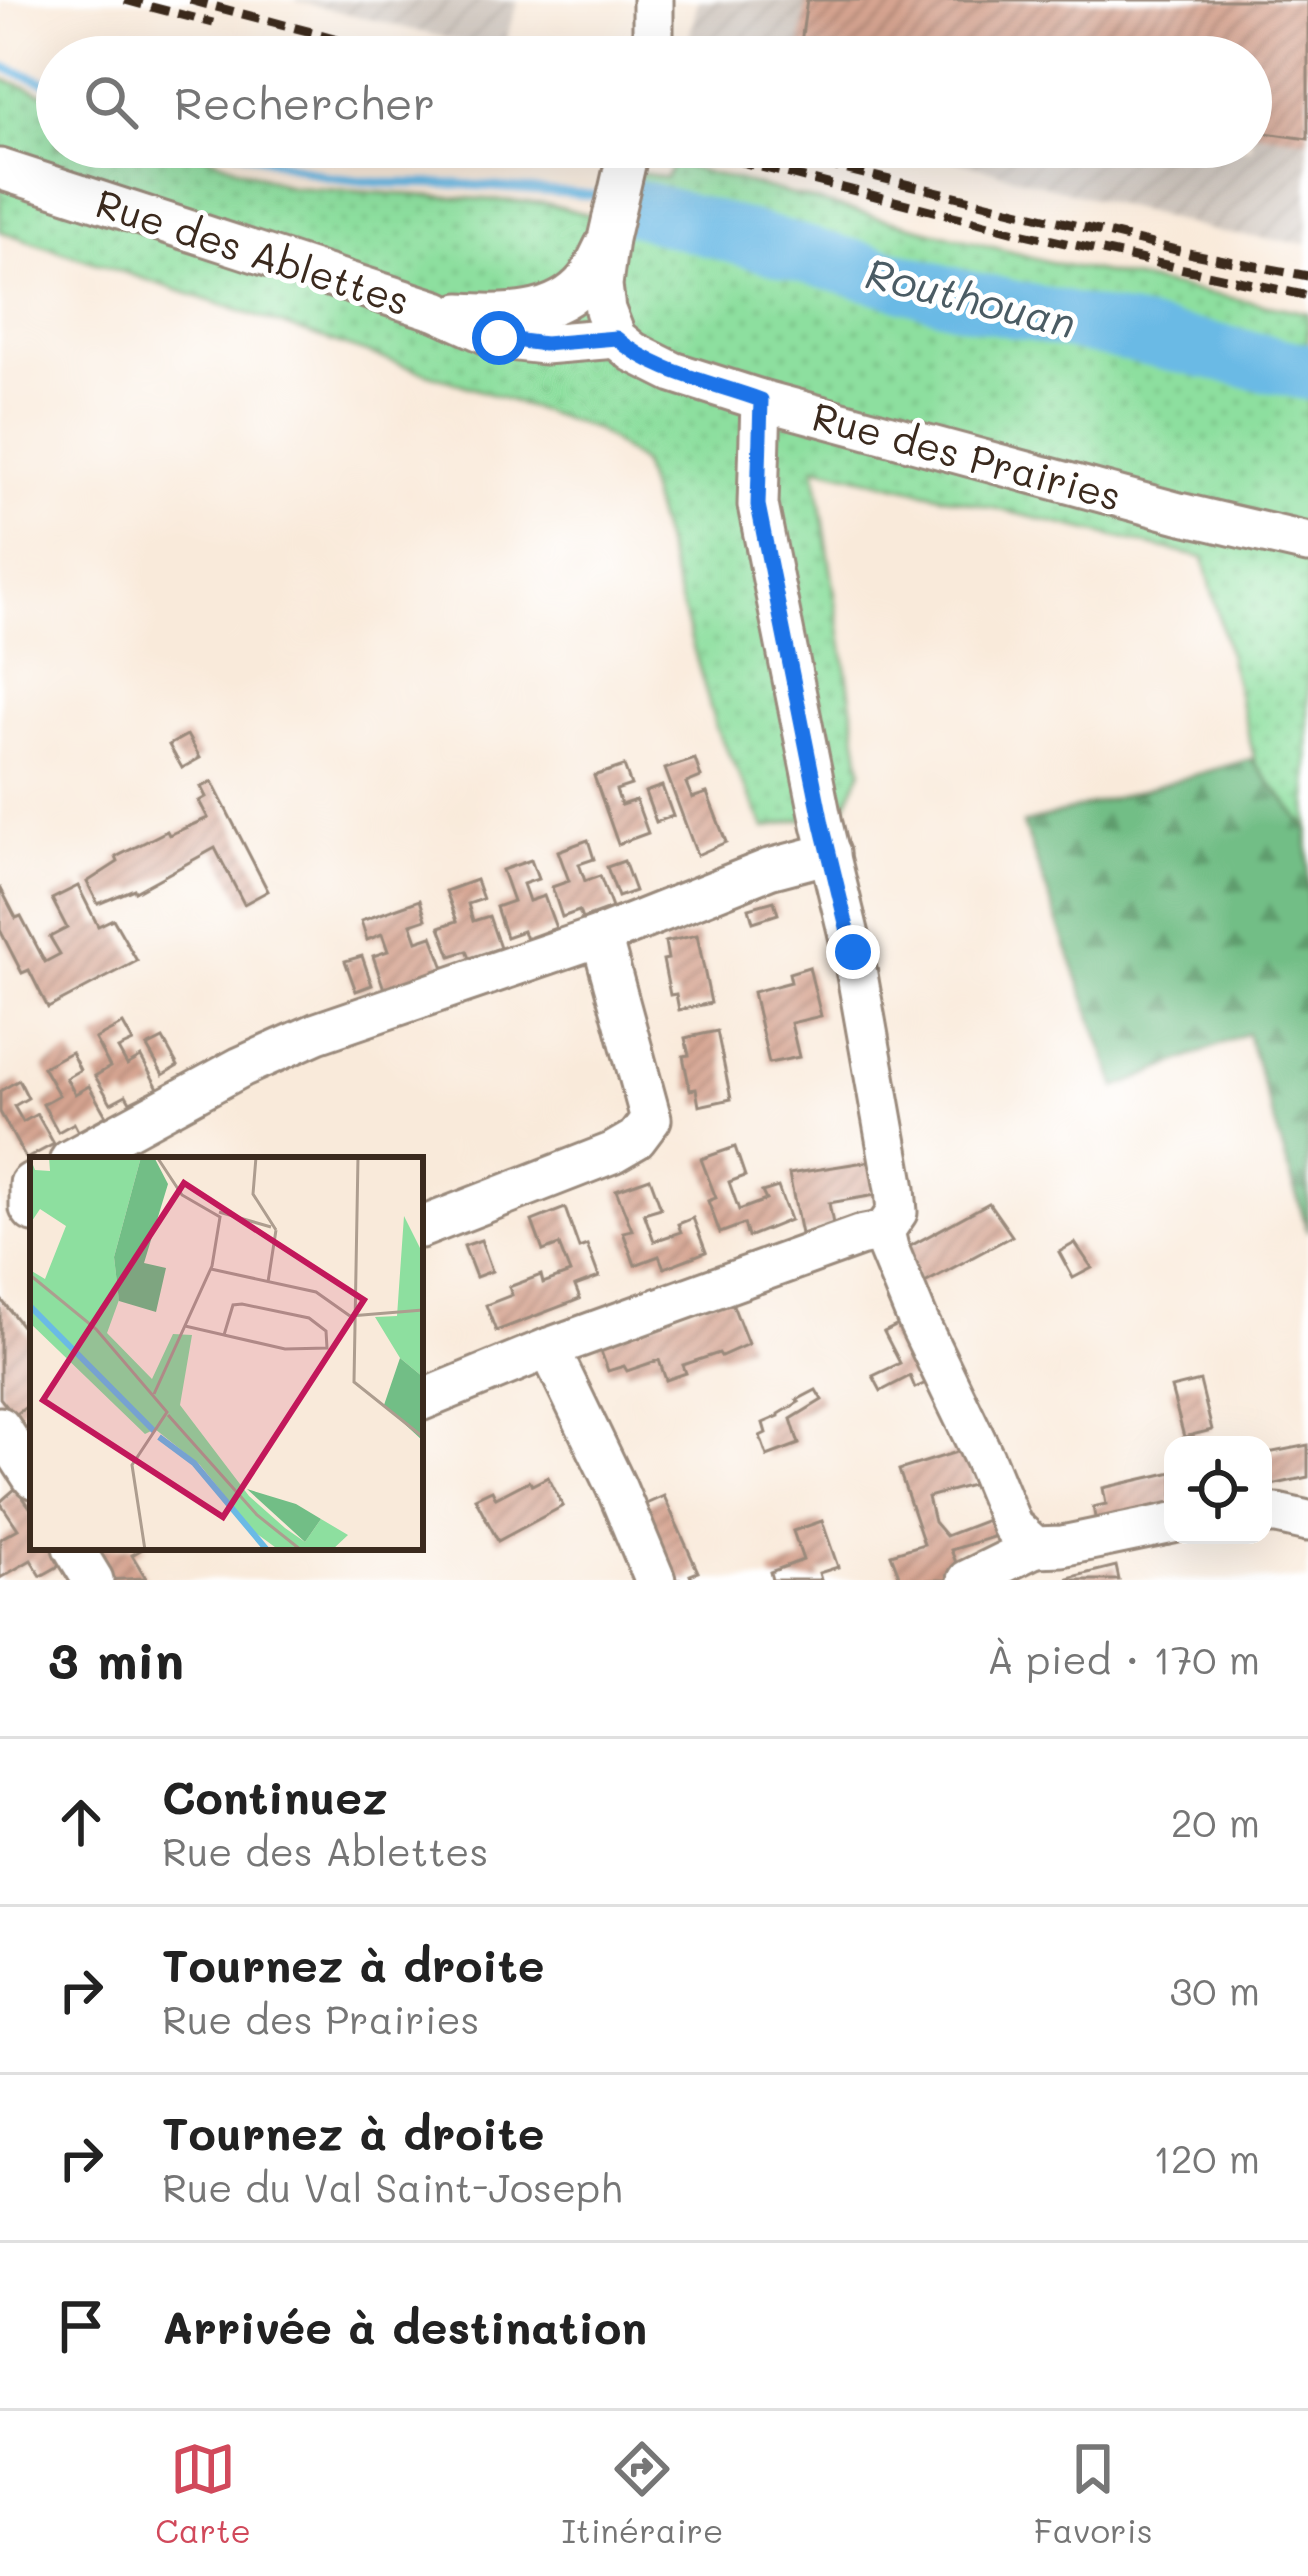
<!DOCTYPE html>
<html lang="fr">
<meta charset="utf-8">
<style>
:root{--surface:#fff;--page:#f2f2f2;--text:#222;--muted:#767676;--line:#e0e0e0;--accent:#d1495b}
body{margin:0;font-family:Mali,sans-serif;background:var(--page);color:var(--text)}
.controls{position:absolute;right:36px;bottom:36px;display:grid;overflow:hidden;border-radius:24px;box-shadow:0 12px 48px #0002}
.controls button{width:108px;height:108px;display:grid;place-items:center;padding:0;border:0;border-bottom:3px solid var(--line);background:var(--surface);color:var(--text);font:60px sans-serif}
.stop{position:absolute;width:36px;height:36px;margin:-27px;border:9px solid #1a73e8;border-radius:50%;background:#fff}
.stop.end{background:#1a73e8;border-color:#fff;box-shadow:0 3px 12px #0008}
.list{margin:0;padding:0;list-style:none}
h2{display:flex;justify-content:space-between;align-items:center;height:156px;margin:0;padding:0 48px;font-size:51px}
h2 small{font-size:39px;font-weight:400;color:var(--muted)}
.list li{display:grid;grid-template-columns:78px 1fr auto;gap:36px;align-items:center;box-sizing:border-box;height:168px;padding:0 48px;border-top:3px solid var(--line)}
.list b{display:block;font-size:45px;white-space:nowrap}
.list p{margin:0;font-size:39px;white-space:nowrap;color:var(--muted)}
.list em{font-size:39px;font-style:normal;color:var(--muted)}
.icon{flex:none;width:66px;height:66px;fill:none;stroke:currentColor;stroke-width:2;stroke-linecap:round;stroke-linejoin:round}
.map{position:relative;flex:none;width:1308px;height:1580px;overflow:hidden}
.search{position:absolute;background:var(--surface);box-shadow:0 12px 48px #0002;left:36px;right:36px;top:36px;height:132px;display:flex;align-items:center;gap:30px;box-sizing:border-box;padding:0 42px;border-radius:66px;color:var(--muted);font-size:45px}
.sheet{height:828px;background:var(--surface)}
nav{display:flex;justify-content:space-around;align-items:center;box-sizing:border-box;height:168px;border-top:3px solid var(--line);background:var(--surface);font-size:33px;color:var(--muted)}
nav a{display:grid;justify-items:center;gap:6px}
nav .on{color:var(--accent)}
.map>svg:first-child{display:block}
.industrial{fill:url(#industrial-furrows)}
.grass{fill:url(#grass-dots);stroke:#64845e;stroke-width:3}
.forest{fill:url(#forest-firs);stroke:#567452;stroke-width:3}
.lines{fill:none;stroke-linecap:round;stroke-linejoin:round}
.stream{stroke:#6abae5;stroke-width:9}
.river{stroke:#6abae5;stroke-width:57}
.building{fill:url(#building-hatch)}
.minor-casing{stroke:#9a8a7c;stroke-width:45}
.minor{stroke:#fff;stroke-width:39}
.rail{stroke:#3b2a1e;stroke-width:9;stroke-dasharray:18 9;stroke-linecap:butt}
.route{stroke:#1a73e8;stroke-width:15}
.labels{text-anchor:middle;dominant-baseline:central;stroke-width:10;stroke-linejoin:round;paint-order:stroke}
.street-label{font-size:39px;fill:#3b2a1e;stroke:#fff}
.water-label{font-size:42px;font-style:italic;fill:#4b5c64;stroke:#fff}
.inset-river{fill:none;stroke:#6abae5;stroke-width:6}
.inset-road{fill:none;stroke:#ad9d8f;stroke-width:3}
.view{fill:#c2185b;fill-opacity:0.15;stroke:#c2185b;stroke-width:6}
.inset-edge{fill:none;stroke:#3b2a1e;stroke-width:6}
</style>
<div class="map">
<svg width="1308" height="1580" viewBox="0 0 1308 1580">
<defs>
<pattern id="industrial-furrows" width="10" height="10" patternUnits="userSpaceOnUse" patternTransform="scale(3)"><rect width="10" height="10" fill="#ccc2b9"/><path d="M-1 1l2-2M0 10L10 0M9 11l2-2" fill="none" stroke="#b0a79f"/></pattern>
<pattern id="grass-dots" width="8" height="8" patternUnits="userSpaceOnUse" patternTransform="scale(3)"><rect width="8" height="8" fill="#8ddf9f"/><path d="M2 2h.1M6 6h.1" fill="none" stroke="#7bc088" stroke-width="1.8" stroke-linecap="round"/></pattern>
<pattern id="forest-firs" width="22" height="20" patternUnits="userSpaceOnUse" patternTransform="scale(3)"><rect width="22" height="20" fill="#72be86"/><path d="M5 1l3.5 6h-7zM16 11l3.5 6h-7z" fill="#5f9b6d"/></pattern>
<pattern id="building-hatch" width="6" height="6" patternUnits="userSpaceOnUse" patternTransform="scale(3)"><rect width="6" height="6" fill="#d6a491"/><path d="M-1 1l2-2M0 6l6-6M5 7l2-2" fill="none" stroke="#af8676"/></pattern>
</defs>
<rect width="100%" height="100%" fill="#fff"/>
<filter id="ink" filterUnits="userSpaceOnUse"><feTurbulence type="fractalNoise" baseFrequency=".00833" numOctaves="2"/><feDisplacementMap in="SourceGraphic" scale="24" xChannelSelector="R" yChannelSelector="G"/><feConvolveMatrix kernelMatrix="1 2 1 2 8 2 1 2 1" color-interpolation-filters="sRGB"/></filter>
<filter id="wash" filterUnits="userSpaceOnUse"><feTurbulence type="fractalNoise" baseFrequency=".004" numOctaves="4" result="noise"/><feDisplacementMap in="SourceGraphic" scale="48" xChannelSelector="R" yChannelSelector="G"/><feGaussianBlur stdDeviation="2.7" result="paint"/><feColorMatrix in="noise" values="0 0 0 0 0 0 0 0 0 0 0 0 0 0 0 0 0 1.4 0 .05"/><feComposite in="paint" operator="in"/></filter>
<g filter="url(#wash)">
<rect width="100%" height="100%" fill="#f9eada"/>
<g class="industrial">
<path d="M293,0H518L502,52Z"/>
<path d="M698,0H1308V244L1221,233L906,147H1251V57H685Z"/>
</g>
<path class="grass" d="M0,78L57,98V147H185L289,187L544,203L644,229L639,172L665,178L674,164L1054,263L1308,313V829L1256,765L1204,558L815,466L862,770L844,809L765,828L716,728L641,463L595,429L0,231Z"/>
<path class="forest" d="M1251,759L1308,829V1232L1247,1033L1117,1088L1023,824Z"/>
<g class="lines">
<g class="stream">
<path d="M0,66L57,86"/>
<path d="M228,147L329,177L382,183L459,184L593,195"/>
</g>
<path class="river" d="M637,208L957,297L1308,372"/>
</g>
<g id="blocks">
<g class="building">
<path d="M807,0H1308V139L1251,131V57H799Z"/>
<path d="M604,39L632,46L629,57H599Z"/>
<path d="M187,735L200,758L182,768L169,745Z"/>
<path d="M695,759L701,777L686,783L692,798L707,793L726,842L697,855L665,769Z"/>
<path d="M624,766L631,785L616,790L621,805L636,800L648,833L618,844L594,776Z"/>
<path d="M212,782L268,891L244,904L215,848L135,892L134,889L98,904L87,882L118,862L116,857L167,831L169,835L208,818L199,801L206,797L201,787Z"/>
<path d="M662,786L673,816L656,822L645,792Z"/>
<path d="M588,840L594,859L579,864L585,881L600,876L612,908L582,919L579,911L562,917L552,887L569,881L558,851Z"/>
<path d="M531,860L538,879L523,884L529,901L544,896L556,928L526,939L523,931L506,937L496,907L513,901L502,870Z"/>
<path d="M624,861L635,891L618,897L607,867Z"/>
<path d="M476,880L483,899L468,904L473,921L489,916L500,948L470,958L467,951L451,956L440,927L457,921L446,891Z"/>
<path d="M78,886L98,926L113,919L137,961L48,1008L29,970L22,973L0,930V887L16,918L21,916L45,962L60,954L50,937L67,928L52,899Z"/>
<path d="M420,900L426,919L411,924L417,941L432,936L444,968L384,989L373,956L388,951L382,934L367,940L361,921Z"/>
<path d="M774,901L778,914L753,922L749,908Z"/>
<path d="M697,935L711,1003L679,1010L676,994L670,995L663,960L668,959L665,942Z"/>
<path d="M362,956L372,985L356,991L345,961Z"/>
<path d="M809,967L821,1016L791,1023L799,1057L769,1063L753,992L791,982L789,973Z"/>
<path d="M123,1024L133,1042L118,1049L127,1065L141,1057L158,1088L130,1102L126,1095L111,1103L95,1076L110,1067L95,1039Z"/>
<path d="M717,1031L731,1099L699,1106L696,1089L690,1090L683,1056L689,1055L685,1038Z"/>
<path d="M163,1039L178,1066L163,1075L147,1047Z"/>
<path d="M71,1052L80,1070L66,1078L75,1094L89,1086L106,1116L78,1131L74,1123L58,1132L43,1104L59,1095L43,1067Z"/>
<path d="M19,1080L28,1098L14,1106L23,1122L37,1114L54,1144L26,1159L0,1112V1091Z"/>
<path d="M735,1147L745,1176L729,1182L739,1210L766,1200L762,1192L778,1187L790,1220L748,1237L744,1224L720,1233L708,1201L716,1198L701,1159Z"/>
<path d="M871,1161L876,1195L829,1203L833,1224L801,1234L789,1174Z"/>
<path d="M650,1178L661,1208L644,1213L654,1241L681,1232L678,1224L693,1218L706,1252L664,1268L659,1256L635,1265L623,1232L632,1230L616,1190Z"/>
<path d="M989,1203L1012,1236L919,1286L905,1249Z"/>
<path d="M565,1208L579,1248L587,1245L599,1277L575,1286L580,1299L496,1331L486,1305L512,1295L509,1287L541,1275L543,1283L570,1273L559,1245L543,1251L532,1221Z"/>
<path d="M481,1240L492,1271L476,1277L464,1246Z"/>
<path d="M1075,1243L1092,1268L1073,1278L1059,1252Z"/>
<path d="M729,1295L748,1344L721,1356L719,1353L683,1365L686,1373L666,1380L659,1360L627,1371L624,1366L608,1371L598,1343Z"/>
<path d="M0,1298L33,1340V1402L14,1416L0,1398Z"/>
<path d="M902,1323L930,1381L915,1388L910,1376L881,1391L873,1376L900,1363L884,1332Z"/>
<path d="M1200,1381L1212,1430L1184,1437L1171,1388Z"/>
<path d="M816,1390L822,1400L791,1419L799,1444L767,1456L760,1436L766,1433L763,1423L779,1416V1414L799,1402L797,1400Z"/>
<path d="M1308,1445V1477L1267,1486L1270,1498H1263V1454Z"/>
<path d="M963,1450L975,1484L928,1497L934,1522L946,1536L990,1519L996,1536L951,1550L960,1573L950,1580H901L891,1554L924,1544L899,1470Z"/>
<path d="M1173,1472V1505L1096,1522L1093,1507L1106,1504L1103,1488Z"/>
<path d="M548,1477L563,1506L498,1541L475,1498L492,1490L496,1498L529,1481L532,1485Z"/>
<path d="M16,1488L32,1510L33,1547H53L61,1559L57,1567L41,1576L31,1560L0,1578V1539L18,1529L0,1502Z"/>
<path d="M664,1496L698,1572L690,1575L692,1580H663L635,1509Z"/>
<path d="M822,1521L838,1567L819,1573L821,1580H772L770,1572L803,1560L793,1531Z"/>
<path d="M83,1547H146L132,1555L146,1578L105,1580Z"/>
<path d="M1116,1566L1119,1580H1068V1578Z"/>
</g>
</g>
</g>
<g filter="url(#ink)">
<use href="#blocks" fill-opacity="0" stroke="#9a8a7c" stroke-width="3"/>
<g class="lines">
<defs>
<g id="minor">
<path d="M649,57L653,40V0"/>
<path d="M629,147L608,239L602,285L605,310L616,338L633,352L673,372L761,400L1179,513L1308,543"/>
<path d="M0,169L437,311L499,339L544,344L616,338"/>
<path d="M460,313C504,316 556,317 586,280C594,270 599,256 605,245"/>
<path d="M761,400L758,505L822,824L853,952L895,1189L897,1212L884,1231L888,1248L919,1323L984,1458L1012,1526L1035,1547L1062,1546L1173,1523"/>
<path d="M70,1160L241,1067L317,1033L601,936L769,869L830,853"/>
<path d="M33,1182L30,1184V1208L33,1212"/>
<path d="M420,1228L612,1153L636,1139L651,1119L601,936"/>
<path d="M549,1348L616,1487L655,1580"/>
<path d="M420,1401L549,1348L859,1236L884,1231"/>
<path d="M0,1427L33,1478"/>
<path d="M1263,1514H1277L1308,1521"/>
<path d="M73,1547L93,1580"/>
<path d="M968,1580L1035,1547"/>
</g>
</defs>
<use href="#minor" class="minor-casing"/>
<use href="#minor" class="minor"/>
<g class="rail">
<path d="M125,0L213,23"/>
<path d="M190,0L406,57"/>
<path d="M683,147L1020,233L1308,296"/>
<path d="M795,157L1193,254L1308,276"/>
</g>
</g>
</g>
<g class="lines" filter="url(#ink)">
<path class="route" d="M499,338L544,344L616,338C657,373 712,382 761,400L758,505L822,824L853,952"/>
</g>
<g class="labels">
<g class="street-label">
<text transform="translate(253 251) rotate(18)">Rue des Ablettes</text>
<text transform="translate(967 455) rotate(15)">Rue des Prairies</text>
</g>
<g class="water-label">
<text transform="translate(971 297) rotate(14)">Routhouan</text>
</g>
</g>
<g transform="translate(30 1157)">
<rect width="393" height="393" fill="#f9eada"/>
<path d="M0,0L5,13L20,14L19,0H111L84,100L89,143L77,176L122,222L143,177L162,178L150,248L219,339L255,371L275,385L291,362L318,378L302,393H249L223,374L170,308L125,272L115,277L0,166V113L15,122L36,69L10,52L0,67ZM374,59L393,97V220L370,201L345,160L367,159Z" fill="#8ddf9f"/>
<path d="M111,0H124L138,27L114,106L136,111L126,155L89,144L84,100ZM370,201L393,220V284L354,248ZM217,332L266,347L291,362L275,385Z" fill="#72be86"/>
<path class="inset-river" d="M0,149L124,274M129,280L164,306L237,393"/>
<path class="inset-road" d="M226,0L223,37L246,73M328,0L324,225L393,280M189,55L241,70M181,112L286,135L320,159M0,118L66,172L137,255L102,308L115,393M238,125L246,73M320,159L393,153M155,169L194,178L203,148L212,147L279,161L296,174L297,191L255,192L194,178M124,237L182,109L190,60L152,38L127,0M138,258L227,358L271,393"/>
<path class="view" d="M154,26L334,143L193,360L13,243Z"/>
<rect width="393" height="393" class="inset-edge"/>
</g>
</svg>
<div class="controls">
<button><svg class="icon" aria-label="locate" viewBox="0 0 24 24"><circle cx="12" cy="12" r="6"/><path d="M12 2v4M12 18v4M2 12h4M18 12h4"/></svg></button>
</div>
<div class="stop" style="left:499px;top:338px"></div>
<div class="stop end" style="left:853px;top:952px"></div>
<div class="search"><svg class="icon" aria-label="search" viewBox="0 0 24 24"><circle cx="10" cy="10" r="6"/><path d="M15 15l6 6"/></svg>Rechercher</div>
</div>
<section class="sheet">
<h2>3 min<small>À pied · 170 m</small></h2>
<ul class="list">
<li><svg class="icon" aria-label="ahead" viewBox="0 0 24 24"><path d="M12 20V5M6 11l6-6 6 6"/></svg><div><b>Continuez</b><p>Rue des Ablettes</p></div><em>20 m</em></li>
<li><svg class="icon" aria-label="right" viewBox="0 0 24 24"><path d="M7 20v-9h11M14 6l5 5-5 5"/></svg><div><b>Tournez à droite</b><p>Rue des Prairies</p></div><em>30 m</em></li>
<li><svg class="icon" aria-label="right" viewBox="0 0 24 24"><path d="M7 20v-9h11M14 6l5 5-5 5"/></svg><div><b>Tournez à droite</b><p>Rue du Val Saint-Joseph</p></div><em>120 m</em></li>
<li><svg class="icon" aria-label="arrive" viewBox="0 0 24 24"><path d="M6 21V4h12l-3 4 3 4H6"/></svg><div><b>Arrivée à destination</b></div></li>
</ul>
</section>
<nav>
<a class="on"><svg class="icon" aria-label="map" viewBox="0 0 24 24"><path d="M3 6l6-2 6 2 6-2v14l-6 2-6-2-6 2zM9 4v14M15 6v14"/></svg>Carte</a>
<a><svg class="icon" aria-label="directions" viewBox="0 0 24 24"><path d="M12 3l9 9-9 9-9-9zM9 14v-3h6M13 9l2 2-2 2"/></svg>Itinéraire</a>
<a><svg class="icon" aria-label="saved" viewBox="0 0 24 24"><path d="M7 4h10v16l-5-4-5 4z"/></svg>Favoris</a>
</nav>
